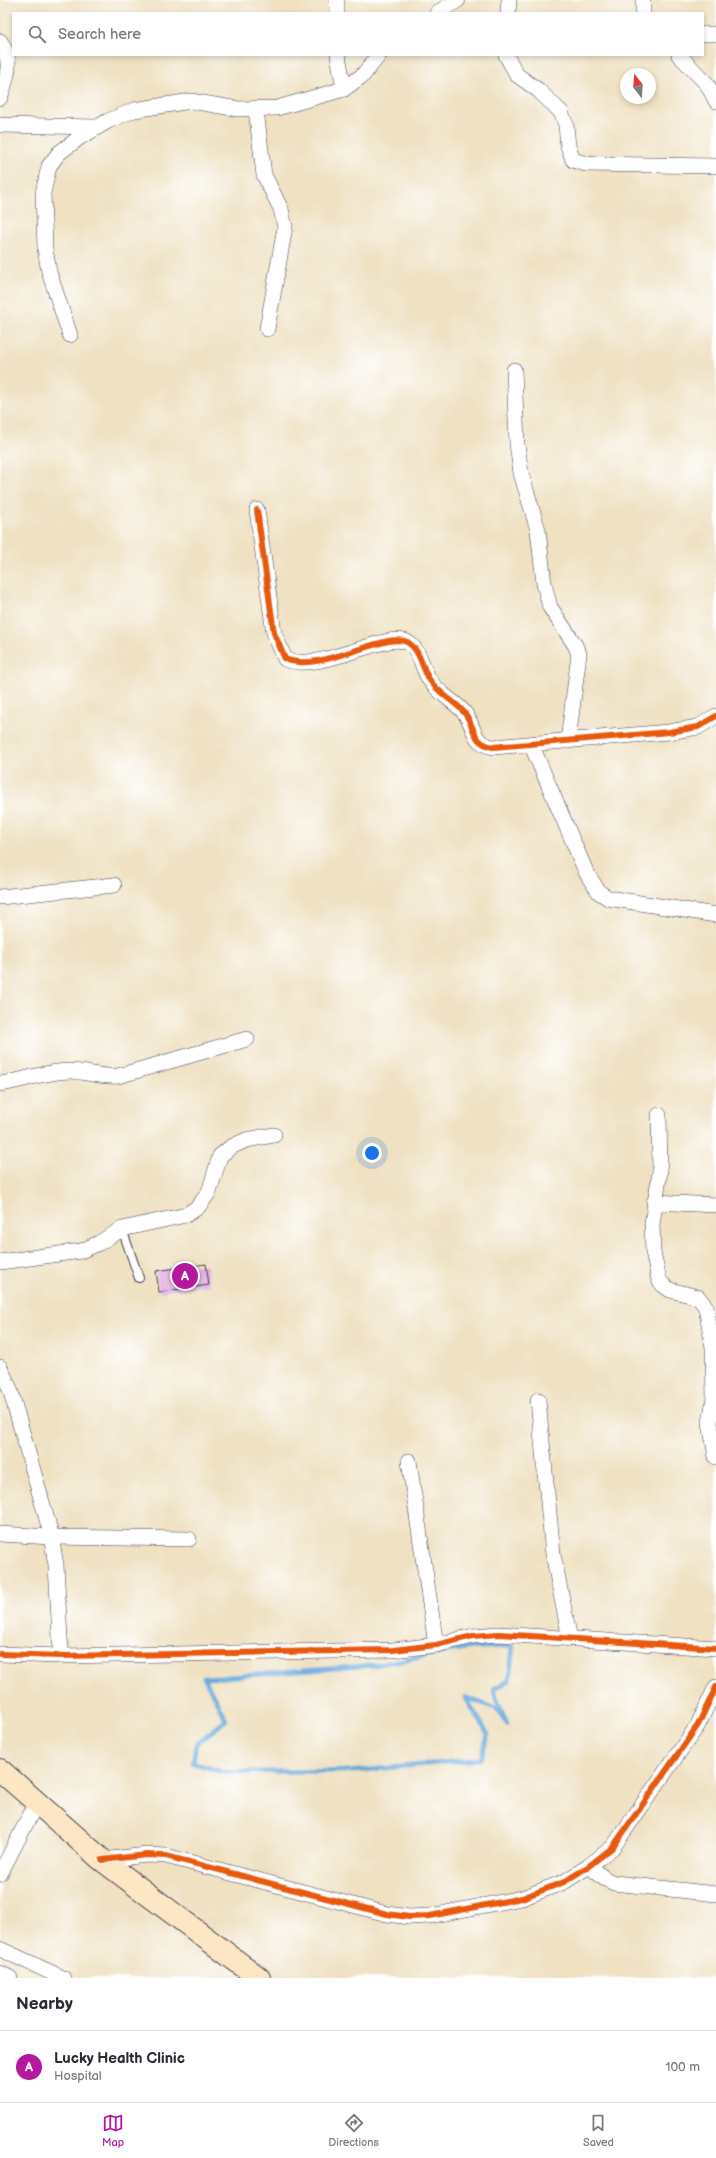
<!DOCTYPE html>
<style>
:root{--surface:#fff;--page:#f7f7f7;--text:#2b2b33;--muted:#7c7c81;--line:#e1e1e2;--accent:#b5179e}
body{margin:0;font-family:"Balsamiq Sans",sans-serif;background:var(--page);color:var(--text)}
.compass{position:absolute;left:620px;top:68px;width:36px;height:36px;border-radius:50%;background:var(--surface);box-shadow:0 2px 6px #0003;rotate:343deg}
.you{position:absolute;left:372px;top:1153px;width:14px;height:14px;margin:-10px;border:3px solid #fff;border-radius:50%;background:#1a73e8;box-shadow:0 0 0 6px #1a73e833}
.badge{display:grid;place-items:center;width:26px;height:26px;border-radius:50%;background:var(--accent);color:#fff;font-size:13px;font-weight:700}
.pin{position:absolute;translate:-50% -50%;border:2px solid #fff;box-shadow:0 1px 4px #0006}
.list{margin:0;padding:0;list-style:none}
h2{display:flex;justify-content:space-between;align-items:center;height:52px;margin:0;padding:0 16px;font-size:17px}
h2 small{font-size:13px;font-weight:400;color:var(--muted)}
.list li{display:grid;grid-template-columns:26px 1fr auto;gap:12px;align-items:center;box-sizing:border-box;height:72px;padding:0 16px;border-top:1px solid var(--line)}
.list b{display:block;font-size:15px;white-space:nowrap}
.list p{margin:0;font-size:13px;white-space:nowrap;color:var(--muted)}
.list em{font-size:13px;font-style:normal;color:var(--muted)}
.icon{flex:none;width:22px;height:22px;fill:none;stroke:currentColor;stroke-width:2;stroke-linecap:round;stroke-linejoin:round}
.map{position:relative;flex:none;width:716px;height:1978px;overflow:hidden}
.search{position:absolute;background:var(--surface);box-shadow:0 2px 6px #0003;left:12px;right:12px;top:12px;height:44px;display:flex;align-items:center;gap:10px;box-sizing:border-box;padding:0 14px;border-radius:0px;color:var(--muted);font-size:15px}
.sheet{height:124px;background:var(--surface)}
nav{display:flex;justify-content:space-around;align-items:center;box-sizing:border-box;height:56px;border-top:1px solid var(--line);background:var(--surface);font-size:11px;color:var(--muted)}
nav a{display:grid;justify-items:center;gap:2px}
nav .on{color:var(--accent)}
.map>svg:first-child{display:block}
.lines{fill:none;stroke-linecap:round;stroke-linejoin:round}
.stream{stroke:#67aadc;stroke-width:4.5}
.building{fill:#e2ace3}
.lane-casing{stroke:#413f4f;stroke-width:10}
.street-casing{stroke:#413f4f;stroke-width:16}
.secondary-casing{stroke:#413f4f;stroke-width:24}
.lane{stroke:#fff;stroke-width:8}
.street{stroke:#fff;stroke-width:15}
.secondary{stroke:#fce6c4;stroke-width:22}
.cycleway-casing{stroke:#fff;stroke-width:8}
.cycleway{stroke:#e8590c;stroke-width:6}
</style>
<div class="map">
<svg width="716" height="1978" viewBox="0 0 716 1978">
<rect width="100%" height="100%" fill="#fff"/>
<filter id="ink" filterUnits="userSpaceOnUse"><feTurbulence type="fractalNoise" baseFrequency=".025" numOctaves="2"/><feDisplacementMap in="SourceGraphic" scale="8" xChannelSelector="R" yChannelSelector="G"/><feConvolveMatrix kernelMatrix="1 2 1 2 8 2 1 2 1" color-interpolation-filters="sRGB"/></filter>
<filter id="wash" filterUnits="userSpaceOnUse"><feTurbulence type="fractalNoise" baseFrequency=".012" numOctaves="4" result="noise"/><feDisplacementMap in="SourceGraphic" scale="16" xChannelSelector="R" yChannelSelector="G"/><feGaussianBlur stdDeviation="0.9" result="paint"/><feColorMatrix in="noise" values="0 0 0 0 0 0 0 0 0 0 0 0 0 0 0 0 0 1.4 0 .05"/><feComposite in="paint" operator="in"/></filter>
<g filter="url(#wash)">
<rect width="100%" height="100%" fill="#efe1c2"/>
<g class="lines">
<path class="stream" d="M513,1646L509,1681L493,1689L507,1724L495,1708L465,1697L488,1734L481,1759L357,1771L223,1772L193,1763L196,1744L226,1720L204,1677L216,1678L376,1665L466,1648Z"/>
</g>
<g id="blocks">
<path class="building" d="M206,1264L209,1285L159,1292L156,1271Z"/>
</g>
</g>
<g filter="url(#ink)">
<use href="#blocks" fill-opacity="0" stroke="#413f4f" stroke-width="1"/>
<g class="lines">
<defs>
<path id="lane" d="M122,1229L139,1278"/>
<g id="street">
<path d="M337,0V13"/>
<path d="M643,0V13"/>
<path d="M437,13L458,0"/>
<path d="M508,13L509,0"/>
<path d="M703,34H716"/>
<path d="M0,41C14,60 7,78 0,98"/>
<path d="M338,55L344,89"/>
<path d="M506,55L517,75L538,90L561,112L566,125L568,146L573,160L586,164L716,166"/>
<path d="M679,55L707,84L716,101"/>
<path d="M256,110L264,175L281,209L285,227L267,329"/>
<path d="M0,125L97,127"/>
<path d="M70,335L49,272L45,248L43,193L49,166L59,153L79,138L108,121L134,110L191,101L238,109L277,108L344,89L363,75L379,55"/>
<path d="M514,370L517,444L521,473L538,530L544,584L550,607L575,645L579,654L568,741"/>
<path d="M257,510L274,633L285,659C320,674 385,631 407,642C420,649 422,668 429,679C437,692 451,699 462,710C477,725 469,742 493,747L669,732L698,727L716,716"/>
<path d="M531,744L587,874L599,892L608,898L716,915"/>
<path d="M0,897L114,885"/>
<path d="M0,1084C23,1081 46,1071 70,1071C86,1071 101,1078 118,1076L247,1039"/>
<path d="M659,1115L660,1171L652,1224L653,1252L659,1280L663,1285L670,1290L698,1297L706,1307L713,1348L714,1398L710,1423L716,1457"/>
<path d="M654,1202L716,1205"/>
<path d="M0,1262L81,1251L99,1243L122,1229L186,1215L198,1207L209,1192L220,1156L231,1147L246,1140L274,1135"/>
<path d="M0,1367L10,1389L50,1530L56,1565L61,1656"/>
<path d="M538,1400L553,1554L570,1639"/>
<path d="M409,1461L436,1645"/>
<path d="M0,1534L51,1537L189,1539"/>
<path d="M0,1654L61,1656L393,1650L436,1645L473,1636L498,1634L716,1648"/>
<path d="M102,1860L147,1855L166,1856L387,1914L409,1917L430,1916L522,1898L564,1882L589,1866L613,1847L698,1725L716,1687"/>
<path d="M589,1866L605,1879L614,1883L716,1894"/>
<path d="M0,1874L37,1802"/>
<path d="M0,1949L63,1978"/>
<path d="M0,1973L10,1978"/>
</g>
<path id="secondary" d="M0,1770L102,1860L259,1978"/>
</defs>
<use href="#lane" class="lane-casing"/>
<use href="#street" class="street-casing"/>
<use href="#secondary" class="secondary-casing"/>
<use href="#lane" class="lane"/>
<use href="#street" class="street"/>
<use href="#secondary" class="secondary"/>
<defs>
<g id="cycleway">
<path d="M257,510L274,633L285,659C320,674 385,631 407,642C420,649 422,668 429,679C437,692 451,699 462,710C477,725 469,742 493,747L669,732L698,727L716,716"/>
<path d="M0,1654L61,1656L393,1650L436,1645L473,1636L498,1634L716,1648"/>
<path d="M102,1860L147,1855L166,1856L387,1914L409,1917L430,1916L522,1898L564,1882L589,1866L613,1847L698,1725L716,1687"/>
</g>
</defs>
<use href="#cycleway" class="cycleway-casing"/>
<use href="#cycleway" class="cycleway"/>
</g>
</g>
</svg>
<svg class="compass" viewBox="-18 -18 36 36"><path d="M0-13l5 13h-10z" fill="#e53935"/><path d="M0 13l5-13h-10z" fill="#7c7c81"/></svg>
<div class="you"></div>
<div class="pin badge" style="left:185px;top:1276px">A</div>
<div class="search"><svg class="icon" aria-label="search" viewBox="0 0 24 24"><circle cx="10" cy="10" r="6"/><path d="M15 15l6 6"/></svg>Search here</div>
</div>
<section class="sheet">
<h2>Nearby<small></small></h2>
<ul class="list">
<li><span class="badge">A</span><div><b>Lucky Health Clinic</b><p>Hospital</p></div><em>100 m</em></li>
</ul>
</section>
<nav>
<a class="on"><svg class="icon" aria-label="map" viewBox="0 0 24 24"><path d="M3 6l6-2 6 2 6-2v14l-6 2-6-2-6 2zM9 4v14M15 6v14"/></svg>Map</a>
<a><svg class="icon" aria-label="directions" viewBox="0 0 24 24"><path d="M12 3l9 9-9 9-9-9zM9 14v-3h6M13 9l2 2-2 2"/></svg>Directions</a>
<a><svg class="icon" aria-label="saved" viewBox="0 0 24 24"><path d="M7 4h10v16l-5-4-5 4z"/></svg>Saved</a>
</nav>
